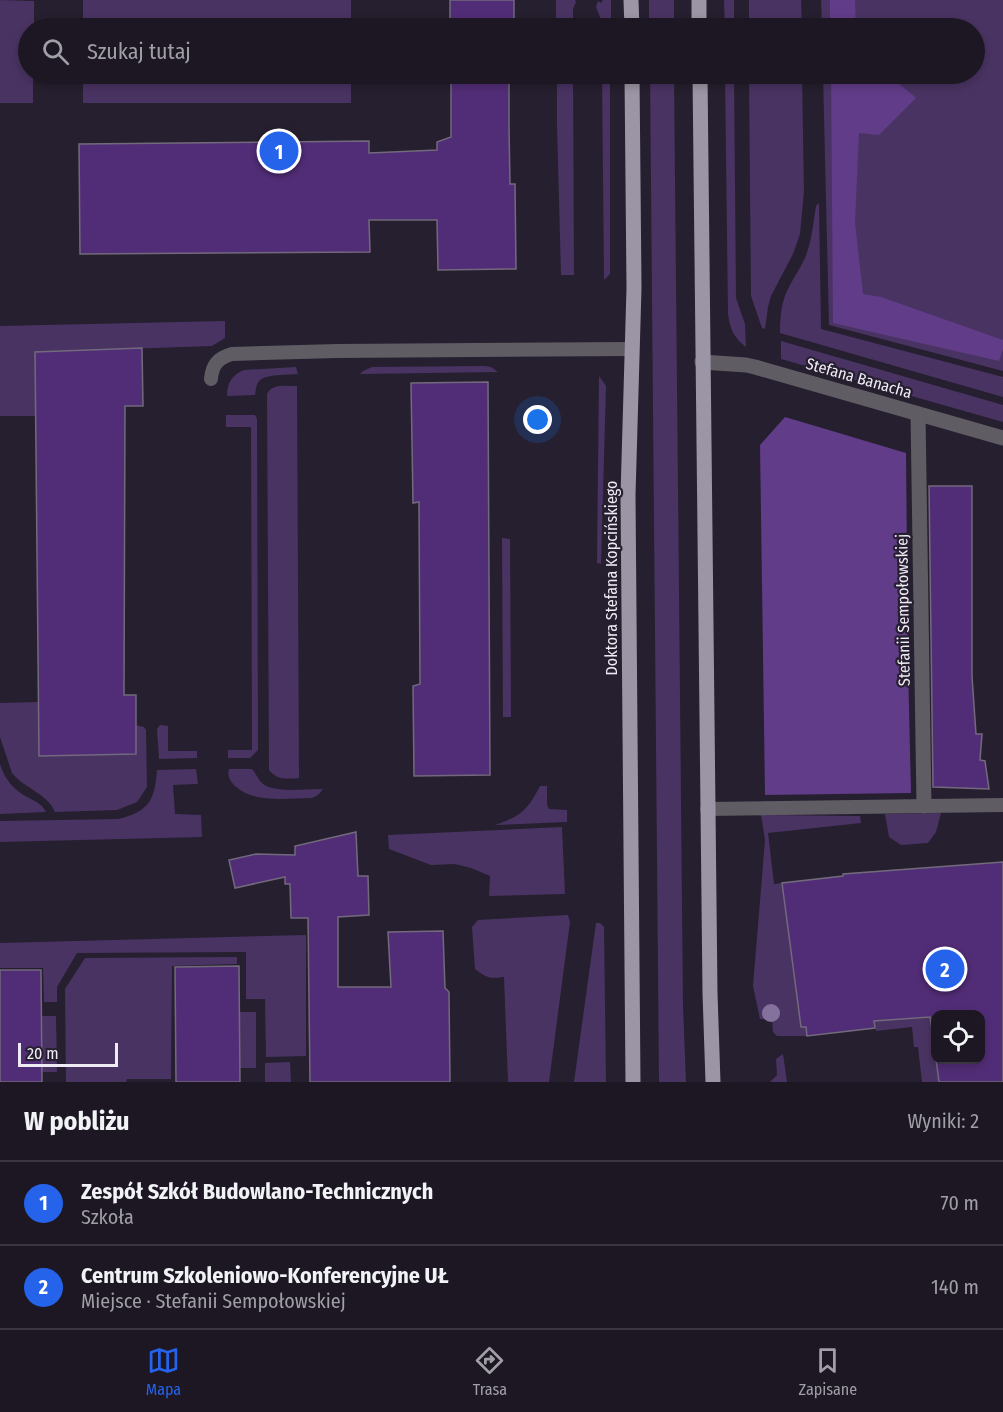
<!DOCTYPE html>
<html lang="pl">
<meta charset="utf-8">
<style>
:root{--surface:#1c1723;--page:#292430;--text:#f1f3f6;--muted:#a09fa6;--line:#3a3641;--accent:#2563eb}
body{margin:0;font-family:"Fira Sans Condensed",sans-serif;background:var(--page);color:var(--text)}
.controls{position:absolute;right:18px;bottom:18px;display:grid;overflow:hidden;border-radius:12px;box-shadow:0 3px 9px #0003}
.controls button{width:54px;height:54px;display:grid;place-items:center;padding:0;border:0;border-bottom:2px solid var(--line);background:var(--surface);color:var(--text);font:30px sans-serif}
.scale{position:absolute;left:18px;bottom:15px;width:100px;box-sizing:border-box;padding-left:6px;border:3px solid #efebf5;border-top:0;font-size:16px;line-height:21px;white-space:nowrap;color:#efebf5;-webkit-text-stroke:4px #261f2f;paint-order:stroke}
.you{position:absolute;left:538px;top:420px;width:21px;height:21px;margin:-15px;border:4px solid #fff;border-radius:50%;background:#1a73e8;box-shadow:0 0 0 9px #1a73e833}
.badge{display:grid;place-items:center;width:39px;height:39px;border-radius:50%;background:var(--accent);color:#fff;font-size:20px;font-weight:700}
.pin{position:absolute;translate:-50% -50%;border:3px solid #fff;box-shadow:0 2px 6px #0006}
.list{margin:0;padding:0;list-style:none}
h2{display:flex;justify-content:space-between;align-items:center;height:78px;margin:0;padding:0 24px;font-size:26px}
h2 small{font-size:20px;font-weight:400;color:var(--muted)}
.list li{display:grid;grid-template-columns:39px 1fr auto;gap:18px;align-items:center;box-sizing:border-box;height:84px;padding:0 24px;border-top:2px solid var(--line)}
.list b{display:block;font-size:22px;white-space:nowrap}
.list p{margin:0;font-size:20px;white-space:nowrap;color:var(--muted)}
.list em{font-size:20px;font-style:normal;color:var(--muted)}
.icon{flex:none;width:33px;height:33px;fill:none;stroke:currentColor;stroke-width:2;stroke-linecap:round;stroke-linejoin:round}
.map{position:relative;flex:none;width:1003px;height:1082px;overflow:hidden}
.search{position:absolute;background:var(--surface);box-shadow:0 3px 9px #0003;left:18px;right:18px;top:18px;height:66px;display:flex;align-items:center;gap:15px;box-sizing:border-box;padding:0 21px;border-radius:33px;color:var(--muted);font-size:22px}
.sheet{height:246px;background:var(--surface)}
nav{display:flex;justify-content:space-around;align-items:center;box-sizing:border-box;height:84px;border-top:2px solid var(--line);background:var(--surface);font-size:16px;color:var(--muted)}
nav a{display:grid;justify-items:center;gap:3px}
nav .on{color:var(--accent)}
.map>svg:first-child{display:block}
.green{fill:#493362}
.forest{fill:#613c88}
.building{fill:#522d77;stroke:#726a7c;stroke-width:1.5}
.lines{fill:none;stroke-linecap:round;stroke-linejoin:round}
.service{stroke:#5f5c64;stroke-width:14}
.minor{stroke:#5f5c64;stroke-width:15}
.primary{stroke:#9c95a5;stroke-width:15}
.tree{fill:#84729c}
.labels{text-anchor:middle;dominant-baseline:central;stroke-width:4.5;stroke-linejoin:round;paint-order:stroke}
.street-label{font-size:16px;fill:#efebf5;stroke:#261f2f}
</style>
<div class="map">
<svg width="1003" height="1082" viewBox="0 0 1003 1082">
<rect width="100%" height="100%" fill="#261f2f"/>
<g class="green">
<path d="M0,0L34,1V28H28V74H33V103H0Z"/>
<rect x="83" y="0" width="268" height="28"/>
<path d="M556,0H575L576,2L573,9V28H556Z"/>
<path d="M603,0H611V28H602L600,17L596,7L598,1L601,3Z"/>
<rect x="649" y="0" width="25" height="28"/>
<path d="M724,0H734V28H725Z"/>
<path d="M749,0H801L802,28H749Z"/>
<path d="M821,0H1003V371L829,325L823,74H974V28H822Z"/>
<rect x="83" y="74" width="268" height="29"/>
<path d="M557,74H573L574,275H561L557,125Z"/>
<path d="M602,74H610V274L604,280Z"/>
<path d="M650,74H674L683,1006L686,1082H659Z"/>
<path d="M725,74H734L736,298L745,324L746,347C734,338 730,329 728,314Z"/>
<path d="M749,74H802L804,191L800,234L793,254L771,296L768,307L765,329L762,328L751,296Z"/>
<path d="M819,203L821,329L1003,377V397L780,333C780,319 781,304 787,291C792,280 800,269 805,258C812,241 813,224 816,206Z"/>
<path d="M225,321V338L212,346L35,352L36,416H0V326Z"/>
<path d="M781,341L1003,405V422L781,359Z"/>
<path d="M485,366L491,367L498,372L360,374L363,371L372,367Z"/>
<path d="M296,367L298,374C288,375 265,374 259,381C256,385 256,390 255,395L227,396C227,383 232,375 244,370Z"/>
<path d="M599,376L606,386L601,564L597,563Z"/>
<path d="M297,386L299,778C286,779 277,780 269,770L267,394C272,383 286,386 297,386Z"/>
<path d="M226,415H255L257,419L258,750L250,758H228V750H252L251,427H226Z"/>
<path d="M502,538L510,539L511,717H503Z"/>
<path d="M38,702L39,756L136,754L135,725L144,727L146,730L147,787L137,802L117,810L55,812C47,793 25,789 12,773L0,737V703Z"/>
<path d="M160,725L168,726V751H197V758L159,759L157,729Z"/>
<path d="M0,764C5,780 13,789 27,797C35,801 42,804 46,812L0,814Z"/>
<path d="M196,769L198,784L173,785L175,814L201,815L202,837L0,842V821L118,819C149,812 155,800 157,770Z"/>
<path d="M229,769H252C256,773 258,780 263,784C274,793 308,789 323,789L318,795L312,798C287,798 255,804 235,786C230,781 227,776 229,769Z"/>
<path d="M540,786H547V805L549,809L567,810V822L495,825C521,816 527,811 540,786Z"/>
<path d="M941,813L936,832L928,843L901,845L889,837L885,814Z"/>
<path d="M761,815L860,816L861,823L768,833L774,884L782,883L801,1027H806L807,1036H777L773,1032L772,1019H760L753,986L765,840Z"/>
<path d="M562,827L565,894L489,896L490,876L471,868L455,864L431,865L389,849L388,835Z"/>
<path d="M568,915L570,922L549,1082H508L504,977C490,979 487,978 475,969L472,927L478,920Z"/>
<path d="M596,923H600L604,927L606,1082H574Z"/>
<path d="M306,935V1056L266,1057L265,999H246V952L77,953L57,987V1002H44L43,968H0V943Z"/>
<path d="M237,957V964L172,966L171,1079H127L126,1082H66L65,989L85,958Z"/>
<path d="M239,1012H256V1068H240Z"/>
<path d="M41,1016H56L57,1072H42Z"/>
<path d="M932,1017L936,1060L939,1082H922L918,1047H914L912,1027L876,1031L874,1021Z"/>
<path d="M783,1054L787,1082H770L777,1075L776,1059Z"/>
<path d="M290,1062L291,1082H265V1063Z"/>
</g>
<g class="forest">
<path d="M830,0H855L856,28H830Z"/>
<path d="M831,74H875L896,81L916,98L879,135L859,133L855,222L863,294L881,297L1003,340V349L999,361L833,323Z"/>
<path d="M785,417L906,453L908,666L911,793L765,795L760,445Z"/>
</g>
<g class="building">
<rect x="450" y="0" width="64" height="28"/>
<path d="M451,74H515V77H509V126L510,184H515L516,269L438,270L437,220H369L370,252L80,254L79,144L369,141V153L437,150V142L451,137Z"/>
<path d="M142,348L143,406H125L124,695H136V754L39,756L35,352Z"/>
<path d="M488,382L490,775L414,776L413,686L420,684L419,502L413,503L411,383Z"/>
<path d="M929,486H972V676L976,734H982L980,760L985,761L989,789L933,787Z"/>
<path d="M356,832L358,876H368L369,915L338,917V987H391L388,932L443,931L445,988L449,992L450,1082H310L308,918H291L290,884H285V877L235,888L229,860L256,854L295,855V846Z"/>
<path d="M1003,862V1082H939L936,1059H981V1014H936V1055L930,1017L874,1021L875,1028L807,1036L806,1027H801L782,883L843,876V874Z"/>
<path d="M239,966L240,1082H176L175,967Z"/>
<path d="M0,970H41L42,1082H0Z"/>
</g>
<g class="lines">
<g class="service">
<path d="M211,379C212,365 218,358 232,354L337,351L632,349"/>
<path d="M707,809L1003,805"/>
</g>
<g class="minor">
<path d="M702,362L746,365L755,367L1003,438"/>
<path d="M918,414L924,806"/>
</g>
<g class="primary">
<path d="M631,0L632,28"/>
<path d="M699,0V28"/>
<path d="M632,74L634,288L628,495L633,1082"/>
<path d="M700,74L710,993L713,1082"/>
</g>
</g>
<circle class="tree" cx="771" cy="1013" r="9"/>
<g class="labels">
<g class="street-label">
<text transform="translate(859 378) rotate(16)">Stefana Banacha</text>
<text transform="translate(611 578) rotate(-90)">Doktora Stefana Kopcińskiego</text>
<text transform="translate(903 610) rotate(-91)">Stefanii Sempołowskiej</text>
</g>
</g>
</svg>
<div class="controls">
<button><svg class="icon" aria-label="locate" viewBox="0 0 24 24"><circle cx="12" cy="12" r="6"/><path d="M12 2v4M12 18v4M2 12h4M18 12h4"/></svg></button>
</div>
<div class="scale">20 m</div>
<div class="you"></div>
<div class="pin badge" style="left:279px;top:151px">1</div>
<div class="pin badge" style="left:945px;top:969px">2</div>
<div class="search"><svg class="icon" aria-label="search" viewBox="0 0 24 24"><circle cx="10" cy="10" r="6"/><path d="M15 15l6 6"/></svg>Szukaj tutaj</div>
</div>
<section class="sheet">
<h2>W pobliżu<small>Wyniki: 2</small></h2>
<ul class="list">
<li><span class="badge">1</span><div><b>Zespół Szkół Budowlano-Technicznych</b><p>Szkoła</p></div><em>70 m</em></li>
<li><span class="badge">2</span><div><b>Centrum Szkoleniowo-Konferencyjne UŁ</b><p>Miejsce · Stefanii Sempołowskiej</p></div><em>140 m</em></li>
</ul>
</section>
<nav>
<a class="on"><svg class="icon" aria-label="map" viewBox="0 0 24 24"><path d="M3 6l6-2 6 2 6-2v14l-6 2-6-2-6 2zM9 4v14M15 6v14"/></svg>Mapa</a>
<a><svg class="icon" aria-label="directions" viewBox="0 0 24 24"><path d="M12 3l9 9-9 9-9-9zM9 14v-3h6M13 9l2 2-2 2"/></svg>Trasa</a>
<a><svg class="icon" aria-label="saved" viewBox="0 0 24 24"><path d="M7 4h10v16l-5-4-5 4z"/></svg>Zapisane</a>
</nav>
